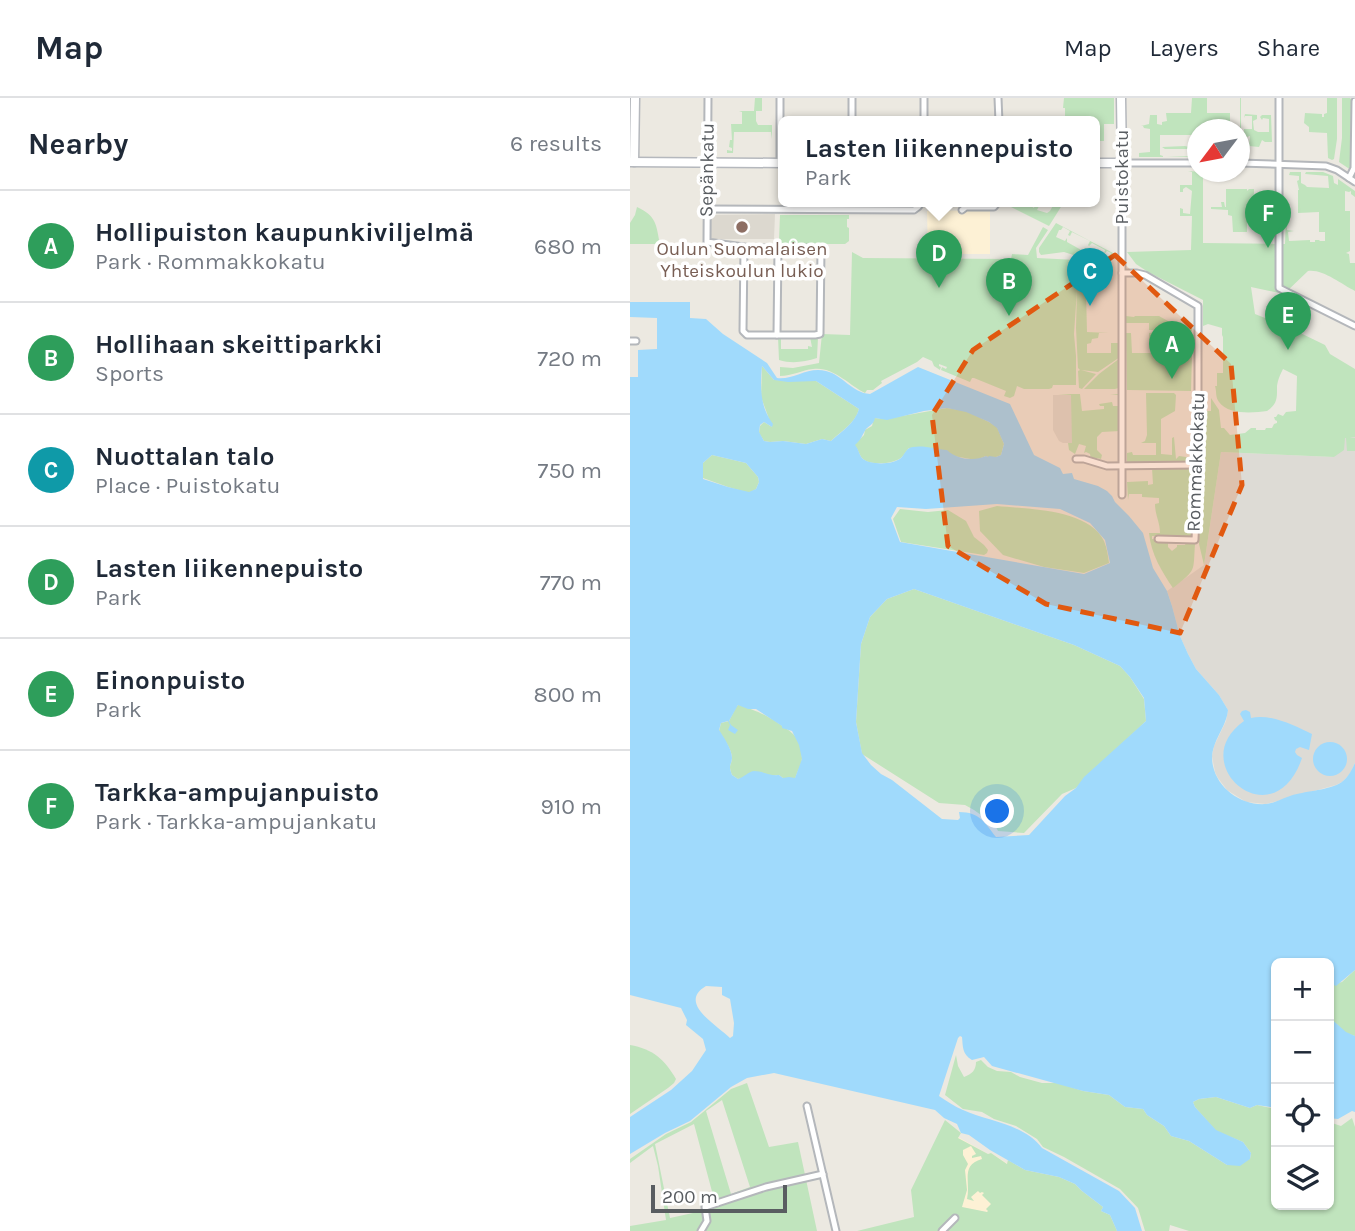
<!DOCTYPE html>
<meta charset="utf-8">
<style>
:root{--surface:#fff;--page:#f6f6f7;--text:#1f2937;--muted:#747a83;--line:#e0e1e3;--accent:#0f766e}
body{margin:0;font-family:Karla,sans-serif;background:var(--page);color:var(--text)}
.controls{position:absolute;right:21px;bottom:21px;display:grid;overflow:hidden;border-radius:10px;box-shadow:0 2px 5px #0004}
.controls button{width:63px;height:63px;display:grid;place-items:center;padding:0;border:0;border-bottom:2px solid var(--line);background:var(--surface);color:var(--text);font:35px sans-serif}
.compass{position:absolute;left:557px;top:21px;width:63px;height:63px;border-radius:50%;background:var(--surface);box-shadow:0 2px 5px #0004;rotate:238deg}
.scale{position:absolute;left:21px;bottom:18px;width:136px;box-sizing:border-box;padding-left:7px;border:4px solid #595d61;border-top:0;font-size:19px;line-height:24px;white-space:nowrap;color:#595d61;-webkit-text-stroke:5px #fff;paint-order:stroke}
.you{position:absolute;left:368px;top:714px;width:24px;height:24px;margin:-18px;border:5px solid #fff;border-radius:50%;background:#1a73e8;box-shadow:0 0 0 10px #1a73e833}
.badge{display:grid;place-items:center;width:46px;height:46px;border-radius:50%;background:var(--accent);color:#fff;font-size:23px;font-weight:700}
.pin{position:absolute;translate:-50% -58px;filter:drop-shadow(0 2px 4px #0008)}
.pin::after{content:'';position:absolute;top:37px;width:24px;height:21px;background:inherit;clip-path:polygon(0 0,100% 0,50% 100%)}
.popup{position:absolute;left:148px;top:18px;width:322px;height:91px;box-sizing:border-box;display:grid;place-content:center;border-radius:10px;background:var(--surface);filter:drop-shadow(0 2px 5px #0005);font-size:23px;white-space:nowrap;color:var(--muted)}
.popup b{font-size:26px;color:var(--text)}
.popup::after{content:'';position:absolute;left:50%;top:100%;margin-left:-14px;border:14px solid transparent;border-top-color:var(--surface)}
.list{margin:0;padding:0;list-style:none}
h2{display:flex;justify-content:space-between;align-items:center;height:91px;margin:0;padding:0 28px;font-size:30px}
h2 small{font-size:23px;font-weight:400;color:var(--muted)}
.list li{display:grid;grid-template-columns:46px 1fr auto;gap:21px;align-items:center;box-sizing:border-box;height:112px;padding:0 28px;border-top:2px solid var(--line)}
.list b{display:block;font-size:26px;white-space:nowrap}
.list p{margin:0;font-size:23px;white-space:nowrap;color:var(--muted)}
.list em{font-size:23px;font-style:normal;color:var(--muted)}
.icon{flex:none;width:38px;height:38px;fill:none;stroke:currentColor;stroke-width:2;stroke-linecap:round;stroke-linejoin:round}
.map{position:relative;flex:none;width:725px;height:1133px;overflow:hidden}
header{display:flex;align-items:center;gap:42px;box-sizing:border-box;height:98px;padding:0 35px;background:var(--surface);border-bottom:2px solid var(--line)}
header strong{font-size:33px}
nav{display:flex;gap:38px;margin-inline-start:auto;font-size:24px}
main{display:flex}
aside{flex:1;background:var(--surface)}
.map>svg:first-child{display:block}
.commercial{fill:#fdf1d5}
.industrial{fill:#dddbd5}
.education{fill:#dcd8cf}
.green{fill:#c0e4bd;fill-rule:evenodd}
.water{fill:#a0dafc;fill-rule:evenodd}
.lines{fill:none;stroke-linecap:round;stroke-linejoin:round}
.minor-casing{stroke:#b4b7bb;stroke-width:9}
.secondary-casing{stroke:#b5b8bd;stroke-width:11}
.minor{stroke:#fff;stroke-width:5}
.secondary{stroke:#fff;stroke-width:8}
.marked{fill:#e15910;fill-opacity:0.2;stroke:#e15910;stroke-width:5;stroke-dasharray:14 9;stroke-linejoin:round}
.education-dot{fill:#8d6e63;stroke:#fff;stroke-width:2.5}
.labels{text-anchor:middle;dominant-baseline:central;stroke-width:7;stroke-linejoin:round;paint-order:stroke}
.street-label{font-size:19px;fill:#595d61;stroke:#fff}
.education-label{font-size:19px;fill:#785e54;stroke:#fff}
</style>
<header>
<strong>Map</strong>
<nav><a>Map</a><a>Layers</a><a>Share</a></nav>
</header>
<main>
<aside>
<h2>Nearby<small>6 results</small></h2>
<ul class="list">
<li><span class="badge" style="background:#2e9e5b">A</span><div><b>Hollipuiston kaupunkiviljelmä</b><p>Park · Rommakkokatu</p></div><em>680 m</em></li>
<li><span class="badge" style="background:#2e9e5b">B</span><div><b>Hollihaan skeittiparkki</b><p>Sports</p></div><em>720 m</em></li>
<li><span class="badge" style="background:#0f9aa8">C</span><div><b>Nuottalan talo</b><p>Place · Puistokatu</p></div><em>750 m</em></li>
<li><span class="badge" style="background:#2e9e5b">D</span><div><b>Lasten liikennepuisto</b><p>Park</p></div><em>770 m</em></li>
<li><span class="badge" style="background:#2e9e5b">E</span><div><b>Einonpuisto</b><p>Park</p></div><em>800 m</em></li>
<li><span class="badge" style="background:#2e9e5b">F</span><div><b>Tarkka-ampujanpuisto</b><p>Park · Tarkka-ampujankatu</p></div><em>910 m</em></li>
</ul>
</aside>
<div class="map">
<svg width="725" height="1133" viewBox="0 0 725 1133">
<rect width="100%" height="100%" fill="#ece9e1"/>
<g class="commercial">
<path d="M360,112V156H298L297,113Z"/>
<path d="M328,1039L358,1056L361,1055L378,1066L362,1115L329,1109Z"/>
</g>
<g class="industrial">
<path d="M423,297H450V345H433L429,343L423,332Z"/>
<path d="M725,339V665L719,677L712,684L706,687L636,706L616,704L597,692L588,680L585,674L582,658L584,648L596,623L598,612L589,597L566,571L558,556L550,538L542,508L537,493L574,467L591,354L704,359L715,340Z"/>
</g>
<path class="education" d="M145,116L144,141H80V117Z"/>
<g class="green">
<path d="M125,0H132V13H126V23L128,27H142V41L141,34H104L103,55H97V52L102,53V50L99,49L100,42H102L101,26H112V14L109,13H124Z"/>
<path d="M434,0H484V26H474V43H465V24H437V22L435,21V10H433Z"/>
<path d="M562,0H577V15H600V23L603,26L601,27H578V31L568,32L567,59H536L561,58L562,52L559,51H535L532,49L555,48L559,49L562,47V37H530V57L533,58V59H509V55L520,54V31L514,30L513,28H511L519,26L520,17H527V26L532,27V24L537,23L536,15H561Z"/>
<path d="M610,0H611V38L614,37V31H622V18H615L614,20L615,16L627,17V21L623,23L624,32L628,34H639V21L633,20L632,22L630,19L632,17H641L642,44H635L632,42L629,49L619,48L620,38L614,40L610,38Z"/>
<path d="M697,0H707V41L704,61L702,62L698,60L697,35L679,34V29L674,25L675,15L692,16V19H694V16L697,15Z"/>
<path d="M712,0H720L724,4L721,72L709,64L712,40Z"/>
<path d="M558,73L573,74V145L655,146L656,121L657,132L664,133L658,134L659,143L680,142V144H685V142H689L690,143H695V134H689V114L668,115V92H669L667,83L669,82V78L659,77L660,74H671V85L675,87L677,89L699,90L698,78L675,76L676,74H693L703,78L704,85L708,87V81L725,93V99L721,96V93L719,94L715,93V113H720V153L716,155L719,156L720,165H725V193C711,186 693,171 678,173L654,196L621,189L625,216L658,229L695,247L700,256L725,271V339L720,340H725V353H717L716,340H715L714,352L704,359L591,354L574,467L569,446L573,313H581V300L589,312L591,330H594L600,337L615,335L621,330H626V332H635L636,330H642L644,326L647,325V323L645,322L644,319H646L648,316L653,318L656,314L666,313L667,278L653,271C650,277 648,281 647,288C647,299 648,306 637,313C623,315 598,317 589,304C585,298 587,295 585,288H587V275H593V239L592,237V230L578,226L573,228V202L518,174L506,166L497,154L561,152L562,118H550V110L553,111V115L560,116L562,93L556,89L553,91V94H550V87H562V74Z"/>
<path d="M596,91H617V93L619,91H624C624,103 622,106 632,112V136H628V110H619V113L617,114V134H603L602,118L598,117V112L581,111V109H592L591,104H594L595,109H596Z"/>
<path d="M370,104H395L404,110L405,107L408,108L411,104L407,112L417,115L420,113L425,104H434L419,128L377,107L370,106Z"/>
<path d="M7,109C27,118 26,127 30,146H0V125L5,117Z"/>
<path d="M150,117H219V121H217V129L219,130V143L215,146H152L149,142Z"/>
<path d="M426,125L483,155L481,160L479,159L481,155L477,153L474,156L475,152L462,145L459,148L458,147L460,143L442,134L440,138L438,137L440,133L433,129L431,132H429L426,139L435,143L437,140V144L453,153L455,150L458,151L456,155L470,162L469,165L434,154L411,157L409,154V150Z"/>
<path d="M413,129L418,132L406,150L407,160L447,162V190L450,164L473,171V173H464V176L467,177V187L452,186V192L456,193L457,234L479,235H469L468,240L462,241L461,245L457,246V255H481V245H488V242H490V259L468,274L451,272L466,276L452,291L449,290L448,273L450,272L448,270L446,230L447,192L444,236L446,258V287H423L422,290L419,291H394L387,288L384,298L380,300L374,298L376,293L344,280H342L340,284L311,272L312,269L316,271L317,269L309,266V268L311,269L310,272L304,268L302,263L293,259L287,264L251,283L252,285L243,292H237L235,295C219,287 203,268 183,271C172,272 162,278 150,278V269L163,270L189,265L192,236L220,237L222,154L233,160L381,161L382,156L398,157Z"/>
<path d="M496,218L504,219L505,218H529L545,227L544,230H562V233L545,232L544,236L543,232L530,233V240H541L542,243L543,253H539V256L545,254L547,256H562L561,293L497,292L496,235H501L502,255H527V242H519V235L525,234L526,236L528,235V232H519V225H496Z"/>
<path d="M148,239H151V251H178V248L182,249L180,239H188L187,260C174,264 162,266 149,262Z"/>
<path d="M490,260L489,290L485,291H454L469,276Z"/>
<path d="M132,268L144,282L186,283L229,311C225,326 212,332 201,343L192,341L176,346L153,343L140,344L134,343L129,335L130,328L134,324L142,329L131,299Z"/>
<path d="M516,295H544L546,297L545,313L531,321V356L542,357V340L544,339L546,361L549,358L563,360L561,364L497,366V355L502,354L503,357H526V345H511L515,343L517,337Z"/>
<path d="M428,296H450L452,313L474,311V308H470L469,306L482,304L483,308H488V297L480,296H490V333L472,334L467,339V352L472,357L471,361L467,360L465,363L461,361L460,356L456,354L454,355L456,348L449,346L445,356L439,352L438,345H442L441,297Z"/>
<path d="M317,310L336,313L359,324L367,329L374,346L371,357L366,359H358L356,358L346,362L279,350C276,353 275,356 272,359C264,366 241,368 233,361C229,358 229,351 224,347L234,337L235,332L242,328L244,320L255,321Z"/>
<path d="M82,357L116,365L128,379L129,384L126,391L119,395L98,389L73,380V365Z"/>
<path d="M561,369L565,372L566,377L563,438L559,440L522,438V441L538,443V449L542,453L547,449V447H555L556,444L562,443L565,446C563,474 567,471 543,490C532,474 521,456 519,435H530C530,424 525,417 525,406L529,405V400L512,399V396H499L498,402L497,384L518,383V387L523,386L522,370Z"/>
<path d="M367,408C398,411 459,411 474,443C477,450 478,458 479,465L454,475L414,469L373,457L350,433L349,413Z"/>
<path d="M270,411L298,414L318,412L336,423L344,439L354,447L358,452L357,455L354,457L271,444L263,421Z"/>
<path d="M284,491L444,547L490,568L500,579L514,601L516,623L446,690L432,696L394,735L368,733L365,727L344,712L335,707L309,705L232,656L226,624L231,546L240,519L257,501Z"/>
<path d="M109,606C125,613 133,615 148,625C163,635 171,639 172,660C172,667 167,673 165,681L153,680L149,677L141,678L133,675L108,681L102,677C98,666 101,669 102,660C102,651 93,640 89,633L91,625L99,623L106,609Z"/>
<path d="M725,872V938L716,935L699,919V887L712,884Z"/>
<path d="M0,947C23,951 34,961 46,981L44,985L38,990L0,1016Z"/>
<path d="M326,957L328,968L334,979C342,976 346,972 346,964L351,962L358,969L367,973L381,974L390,979L412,985H428L453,993L479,997L495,1009L513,1011L517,1017L534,1028L541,1038L559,1043L597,1067L620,1061L621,1055L613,1044L586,1033L565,1009L563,1004L569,1001L586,999L620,1010L627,1007L646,1011V1107H699V1024L711,1028L722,1020L725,1029V1133H559L540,1127L539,1133H515L508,1110L490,1091L434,1059L413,1049L407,1041L386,1028L364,1021L352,1014L333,1011L315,997Z"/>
<path d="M117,985L139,1049L168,1044L187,1133H0V1128L36,1122L28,1068L23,1048L0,1065V1061L36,1036L61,1024L101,991ZM92,1002L120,1089L101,1096L76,1013ZM64,1026L84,1101L70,1105L72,1113L40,1120L25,1046Z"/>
<path d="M315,1022L331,1035L328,1040L358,1056L361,1055L377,1066L378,1062L395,1072L429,1079L445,1086L452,1093L473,1109L471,1113L480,1117L487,1133H227L284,1119L281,1092ZM341,1048L346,1056L342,1058V1060L351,1058L352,1061C330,1067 341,1084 337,1101L344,1103L341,1099L348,1093L350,1095L352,1094L354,1095L352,1097L361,1106L356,1111L358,1113L357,1114L332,1109L337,1092L335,1072L338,1066L333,1057V1052Z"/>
</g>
<g class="water">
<path d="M0,204H60V220L76,221L93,236L137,265L147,280C164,282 178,268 196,273C213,277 222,295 240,296L288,269L380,306L404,357L430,370L433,376L442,375L444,381L468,388L477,393L482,398L485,404L499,418L513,435L523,470L537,493L542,508L550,538L558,556L566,571L589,597L598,612C596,632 578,646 583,668C588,691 612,708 636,706C646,705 656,698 667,696C679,693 704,691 713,683C719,678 722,671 725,665V872L706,888L702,886L699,887V865H646V1010L627,1007L620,1010L586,999L569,1001L563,1004L565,1009L586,1032L613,1044L621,1055L620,1061L610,1068L597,1067L559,1043L541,1038L534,1028L517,1017L513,1011L495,1009L479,997L453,993L362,968L354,959L342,962C332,956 333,949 332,939L330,938L328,940L309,998C317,1003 325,1009 333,1012C360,1024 394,1026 412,1050L489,1093L505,1110L512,1133H487L480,1117L471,1113L473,1109L452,1093L445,1086L429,1079L395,1072L360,1052L339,1037L331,1035L327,1026L314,1020L305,1012L144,975L117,980L101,989L60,1023L35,1035L0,1056V1019L41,992L62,973L76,952L73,941L56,927L57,922L51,910L0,897V279H8V252L27,251V220L0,219ZM132,268L144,282L158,284L186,283L229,311C225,325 212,333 201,343L192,341L176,346L153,343L140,344L134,343L129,334L130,327L134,324L142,329L143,326C130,309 130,289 132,268ZM317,310L336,314L359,324L367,330L374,346L371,357L366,359L359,358L358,359L356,358C345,363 327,362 317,352C307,351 293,347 283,349C276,350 275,356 271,360C263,367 241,367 233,361C229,358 229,351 225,347C232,341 232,337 236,331C241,326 243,327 245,320L257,322L294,313ZM82,357L116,365L128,379L129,384L126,391L119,394L98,389L73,381V365ZM367,406L430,411L460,425L475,442L480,465L454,476L270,444L261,420L267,409L296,411ZM284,491L444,547L490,568L500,579L514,600L516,623L454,679L446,690L435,698L399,737L366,739C355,725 350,714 329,714L330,720L328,722L312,721L262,682L251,676L241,667L232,655L226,624L231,546L240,519L257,501ZM108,607L118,611H126L152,628V630L162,633L169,647L172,661L165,680L159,679L153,680L149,677C139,678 133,673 124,673C117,674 115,679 108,681L102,677C98,666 101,669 102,660C102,651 93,638 89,632L91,625L98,623L100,627L98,632L105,636L108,632L101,627L99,623ZM76,888L92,889V897L100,901L104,925L103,938L100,940C87,927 47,905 76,888Z"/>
<path d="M616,612L620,614L621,620C640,615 665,628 682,636L679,652L670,649L666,651L665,654L667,657L672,660C644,743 553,666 614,623L610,616L612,613Z"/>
<circle cx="700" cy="661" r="17"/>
<path d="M699,919L716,934L725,938V1014L722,1013L708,1021L699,1020Z"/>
</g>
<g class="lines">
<defs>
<g id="minor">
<path d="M78,0L77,144L121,150H191"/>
<path d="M368,0L369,24"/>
<path d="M649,0V190L725,228"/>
<path d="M222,24V0"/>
<path d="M294,24V0"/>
<path d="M150,65V0"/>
<path d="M610,65L696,68L707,72L725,84"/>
<path d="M719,80L724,70L725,3"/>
<path d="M77,111L284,112L288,109L292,104"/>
<path d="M332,112L336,109H364L368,104"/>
<path d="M114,150L113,233L117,237H185L190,236L191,150"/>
<path d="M492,175H507L515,177L568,208V367L565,442L528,441"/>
<path d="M147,237L148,151"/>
<path d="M0,243H6"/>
<path d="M446,361H454L477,368L568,367"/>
<path d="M492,397V65H568"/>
<path d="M177,1008L206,1133"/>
<path d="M71,1133L77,1123L75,1109L136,1089L193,1076"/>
<path d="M312,1133L325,1120"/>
</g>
<g id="secondary">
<path d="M0,64L153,65"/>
<path d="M4,64L5,0"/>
<path d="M465,65H492L491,0"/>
</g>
</defs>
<use href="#minor" class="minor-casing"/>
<use href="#secondary" class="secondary-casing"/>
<use href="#minor" class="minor"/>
<use href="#secondary" class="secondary"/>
</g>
<path class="marked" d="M485,157L601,266L612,387L550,535L416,506L318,448L302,317L343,252Z"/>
<circle class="education-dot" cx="112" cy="129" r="7"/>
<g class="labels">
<g class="street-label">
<text transform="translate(77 72) rotate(-89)">Sepänkatu</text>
<text transform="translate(492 79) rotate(-90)">Puistokatu</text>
<text transform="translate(566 364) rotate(-88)">Rommakkokatu</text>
</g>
<g class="education-label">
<text x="112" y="151">Oulun Suomalaisen<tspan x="112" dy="22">Yhteiskoulun lukio</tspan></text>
</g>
</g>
</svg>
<div class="controls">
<button>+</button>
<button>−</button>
<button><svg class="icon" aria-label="locate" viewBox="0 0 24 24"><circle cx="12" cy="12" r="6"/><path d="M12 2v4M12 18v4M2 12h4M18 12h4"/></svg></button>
<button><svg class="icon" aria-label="layers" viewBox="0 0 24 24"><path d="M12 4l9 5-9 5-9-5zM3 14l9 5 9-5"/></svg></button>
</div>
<svg class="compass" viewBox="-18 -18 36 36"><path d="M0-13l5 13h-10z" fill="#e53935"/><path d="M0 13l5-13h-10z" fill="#747a83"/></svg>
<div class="scale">200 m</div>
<div class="you"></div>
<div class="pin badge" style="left:542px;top:281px;background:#2e9e5b">A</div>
<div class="pin badge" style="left:379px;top:218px;background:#2e9e5b">B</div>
<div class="pin badge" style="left:460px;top:208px;background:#0f9aa8">C</div>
<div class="pin badge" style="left:309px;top:190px;background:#2e9e5b">D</div>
<div class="popup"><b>Lasten liikennepuisto</b>Park</div>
<div class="pin badge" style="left:658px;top:252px;background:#2e9e5b">E</div>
<div class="pin badge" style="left:638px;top:150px;background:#2e9e5b">F</div>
</div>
</main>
